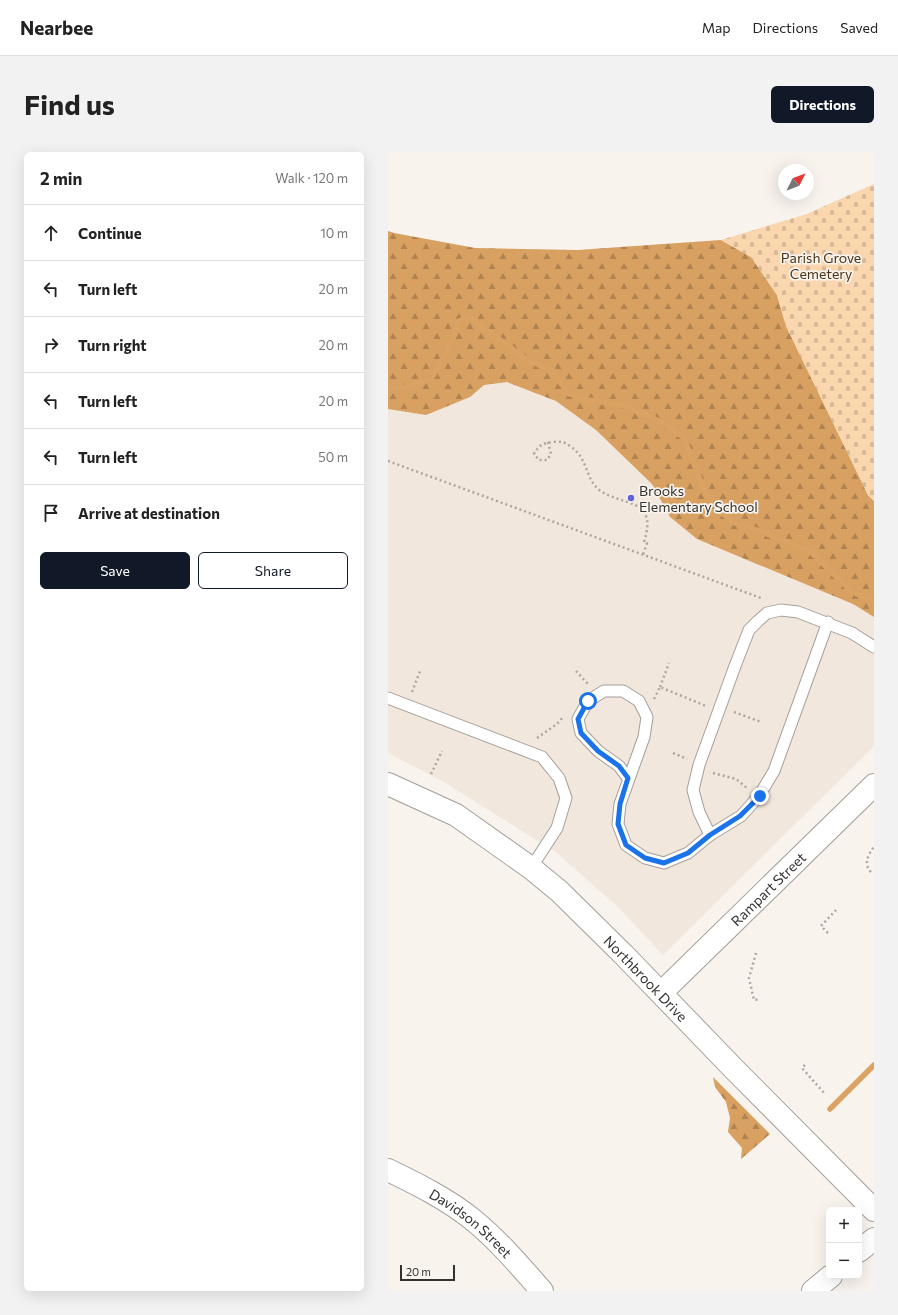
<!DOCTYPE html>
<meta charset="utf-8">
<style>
:root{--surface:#fff;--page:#f2f2f2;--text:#222;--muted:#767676;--line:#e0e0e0;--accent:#111827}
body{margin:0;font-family:Commissioner,sans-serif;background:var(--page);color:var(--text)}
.controls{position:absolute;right:12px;bottom:12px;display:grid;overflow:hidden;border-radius:6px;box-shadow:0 4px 16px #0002}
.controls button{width:36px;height:36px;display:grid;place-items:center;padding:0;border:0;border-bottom:1px solid var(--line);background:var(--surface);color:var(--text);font:20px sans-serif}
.compass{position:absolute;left:390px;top:12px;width:36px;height:36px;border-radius:50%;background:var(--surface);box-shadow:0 4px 16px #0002;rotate:48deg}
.scale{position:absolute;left:12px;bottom:10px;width:55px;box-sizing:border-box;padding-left:4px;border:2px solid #33312f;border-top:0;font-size:11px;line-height:14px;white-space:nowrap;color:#33312f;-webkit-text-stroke:3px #f8f3ed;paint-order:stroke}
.stop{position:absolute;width:12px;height:12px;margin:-9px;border:3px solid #1a73e8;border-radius:50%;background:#fff}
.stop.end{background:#1a73e8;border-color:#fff;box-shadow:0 1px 4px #0008}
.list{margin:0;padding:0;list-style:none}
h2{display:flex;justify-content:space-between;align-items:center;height:52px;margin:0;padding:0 16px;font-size:17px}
h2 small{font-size:13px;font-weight:400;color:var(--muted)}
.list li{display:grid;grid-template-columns:26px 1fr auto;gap:12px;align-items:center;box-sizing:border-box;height:56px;padding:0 16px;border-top:1px solid var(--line)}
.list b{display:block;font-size:15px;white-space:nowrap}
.list em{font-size:13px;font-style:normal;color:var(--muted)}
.actions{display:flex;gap:8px;padding:12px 16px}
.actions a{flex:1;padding:9px 0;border:1px solid var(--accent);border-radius:6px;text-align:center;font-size:14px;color:var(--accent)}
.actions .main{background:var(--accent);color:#fff}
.icon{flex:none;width:22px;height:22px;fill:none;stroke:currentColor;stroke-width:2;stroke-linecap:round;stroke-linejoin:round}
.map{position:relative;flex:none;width:486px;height:1139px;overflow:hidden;border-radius:6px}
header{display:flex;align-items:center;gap:24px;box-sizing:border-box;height:56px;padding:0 20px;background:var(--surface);border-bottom:1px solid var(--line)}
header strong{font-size:19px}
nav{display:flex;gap:22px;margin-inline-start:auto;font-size:14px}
.intro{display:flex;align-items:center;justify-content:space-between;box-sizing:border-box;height:96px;padding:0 24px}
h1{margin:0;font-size:28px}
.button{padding:10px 18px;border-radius:6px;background:var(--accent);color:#fff;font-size:14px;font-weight:700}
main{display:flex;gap:24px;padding:0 24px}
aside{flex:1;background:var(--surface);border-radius:6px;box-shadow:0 4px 16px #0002}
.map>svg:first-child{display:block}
.built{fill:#f2e7dc}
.forest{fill:url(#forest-firs)}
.cemetery{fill:url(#cemetery-stones)}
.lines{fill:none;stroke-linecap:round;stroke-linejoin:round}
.stream{stroke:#dba363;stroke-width:5.5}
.lane-casing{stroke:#a49f9a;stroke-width:13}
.street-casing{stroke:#a49f9a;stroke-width:24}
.secondary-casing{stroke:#a49f9a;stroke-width:24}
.path{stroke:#aba7a2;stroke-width:2.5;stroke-dasharray:2 3;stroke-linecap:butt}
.lane{stroke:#fff;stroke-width:11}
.street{stroke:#fff;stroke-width:22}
.secondary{stroke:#fff;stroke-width:22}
.route{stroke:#1a73e8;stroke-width:5}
.poi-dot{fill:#6263db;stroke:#f8f3ed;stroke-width:1.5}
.labels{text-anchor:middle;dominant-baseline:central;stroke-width:3.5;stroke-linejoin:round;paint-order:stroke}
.park-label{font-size:14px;fill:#4b3317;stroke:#f8f3ed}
.poi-label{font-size:14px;fill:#33312f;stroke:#f8f3ed;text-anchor:start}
.street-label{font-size:14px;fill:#33312f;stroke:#f8f3ed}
</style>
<header>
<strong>Nearbee</strong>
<nav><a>Map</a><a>Directions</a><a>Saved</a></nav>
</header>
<div class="intro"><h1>Find us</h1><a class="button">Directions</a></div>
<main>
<aside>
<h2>2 min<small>Walk · 120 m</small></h2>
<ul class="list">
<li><svg class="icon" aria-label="ahead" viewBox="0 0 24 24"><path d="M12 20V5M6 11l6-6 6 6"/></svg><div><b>Continue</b></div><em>10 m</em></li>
<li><svg class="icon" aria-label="left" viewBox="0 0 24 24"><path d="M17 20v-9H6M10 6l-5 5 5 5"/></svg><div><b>Turn left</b></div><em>20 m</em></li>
<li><svg class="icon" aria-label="right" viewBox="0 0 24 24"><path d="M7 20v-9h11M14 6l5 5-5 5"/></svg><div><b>Turn right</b></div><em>20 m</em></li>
<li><svg class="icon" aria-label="left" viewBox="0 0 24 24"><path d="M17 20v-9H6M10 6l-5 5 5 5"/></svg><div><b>Turn left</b></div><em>20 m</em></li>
<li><svg class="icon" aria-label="left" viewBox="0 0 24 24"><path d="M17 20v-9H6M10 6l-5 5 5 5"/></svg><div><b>Turn left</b></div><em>50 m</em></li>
<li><svg class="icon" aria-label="arrive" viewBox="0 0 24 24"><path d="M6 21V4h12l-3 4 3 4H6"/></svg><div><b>Arrive at destination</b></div></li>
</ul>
<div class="actions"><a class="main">Save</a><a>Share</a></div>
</aside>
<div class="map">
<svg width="486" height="1139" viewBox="0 0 486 1139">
<defs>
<pattern id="forest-firs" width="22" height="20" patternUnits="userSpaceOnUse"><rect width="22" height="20" fill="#d8a061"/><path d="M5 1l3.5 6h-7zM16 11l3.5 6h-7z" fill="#b08350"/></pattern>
<pattern id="cemetery-stones" width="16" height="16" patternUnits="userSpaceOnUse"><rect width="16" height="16" fill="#fad6af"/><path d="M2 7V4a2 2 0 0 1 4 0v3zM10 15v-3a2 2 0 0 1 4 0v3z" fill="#d7b897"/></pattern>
</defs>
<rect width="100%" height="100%" fill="#f8f3ed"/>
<path class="built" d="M486,32V594L275,803L231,756L169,701L56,630L0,601V79L6,81L87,96L190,98L333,88L419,62Z"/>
<g class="forest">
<path d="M0,79L6,81L87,96L190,98L333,88L363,105L389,143L398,174L480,343L486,349V465L465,452L309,387L282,365L264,332L208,278L168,249L119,230L96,233L82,245L38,263L0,257Z"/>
<path d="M325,925L382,982L353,1007L354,996L340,980L342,966L338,950L327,935Z"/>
</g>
<path class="cemetery" d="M486,32V349L480,343L398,174L389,143L363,105L333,88L419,62Z"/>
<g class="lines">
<g class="stream">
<path d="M0,237L18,235L43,227C54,209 64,190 71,169L81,165L138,207L162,218L182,242L199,248L216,250L241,255L273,270L295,285L307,312L313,332L329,357L347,371L372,379L422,399L463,439L486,449"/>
<path d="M442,957L486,913"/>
</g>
<defs>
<g id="lane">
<path d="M0,546L154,605L171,626L178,646L169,676L143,716"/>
<path d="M240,626L231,614L210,599L193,581L190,567L200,549L216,539H235L251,549L259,565L256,585L232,652L230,672L238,693L257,706L276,711L300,701L322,683L353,664L371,644L386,619L440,470"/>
<path d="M322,683L311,660L305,638L311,613L347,514L361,478L370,469L379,461L393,458L410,460L464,481L486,495"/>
</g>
<g id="street">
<path id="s1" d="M274,840L486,633"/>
<path id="s2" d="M0,1018C29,1032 59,1047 84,1067C110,1088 132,1114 154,1139"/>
</g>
<g id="secondary">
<path id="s3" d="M0,632L68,663L143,716L171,739L235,802L346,917L486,1058"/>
<path d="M471,1099L486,1087"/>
<path d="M425,1139L443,1124"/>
</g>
</defs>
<use href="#lane" class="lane-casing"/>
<use href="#street" class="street-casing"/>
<use href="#secondary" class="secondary-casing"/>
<g class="path">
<path d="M160,290L163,302L159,308H151L146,302C151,293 155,291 165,290C172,289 177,290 182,294C200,306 197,325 210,337C232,355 271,344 256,390L259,391L255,403"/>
<path d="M0,309L373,446"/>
<path d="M188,519L200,532"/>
<path d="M272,535L281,511"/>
<path d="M24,540L32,519"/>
<path d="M266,547L272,535L318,554"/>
<path d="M346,560L373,570"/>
<path d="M149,586L169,572L176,564"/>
<path d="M285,601L299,607"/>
<path d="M325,621L348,627L359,636"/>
<path d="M43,622L54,599"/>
<path d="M483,720C475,712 480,703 486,695"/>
<path d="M440,781L433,774L448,758"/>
<path d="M368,801L361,826L366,848L372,847"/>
<path d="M417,913L414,916L437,942"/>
</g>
<use href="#lane" class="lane"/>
<use href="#street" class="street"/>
<use href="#secondary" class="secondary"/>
</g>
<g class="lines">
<path class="route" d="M200,549L190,567L193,581L210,599L231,614L240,626L232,652L230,672L238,693L257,706L276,711L300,701L322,683L352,664L372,644"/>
</g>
<circle class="poi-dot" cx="243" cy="346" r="4"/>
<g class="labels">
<g class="park-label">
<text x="433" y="105">Parish Grove<tspan x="433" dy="16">Cemetery</tspan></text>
</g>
<g class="poi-label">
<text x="251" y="338">Brooks<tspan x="251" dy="16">Elementary School</tspan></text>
</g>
<g class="street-label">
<text stroke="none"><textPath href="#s1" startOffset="148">Rampart Street</textPath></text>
<text stroke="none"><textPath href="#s3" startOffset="326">Northbrook Drive</textPath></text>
<text stroke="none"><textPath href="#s2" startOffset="99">Davidson Street</textPath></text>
</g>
</g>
</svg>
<div class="controls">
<button>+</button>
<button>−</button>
</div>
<svg class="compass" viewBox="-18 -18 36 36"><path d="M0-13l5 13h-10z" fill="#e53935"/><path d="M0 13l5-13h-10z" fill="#767676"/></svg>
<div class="scale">20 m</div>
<div class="stop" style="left:200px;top:549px"></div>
<div class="stop end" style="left:372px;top:644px"></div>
</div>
</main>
